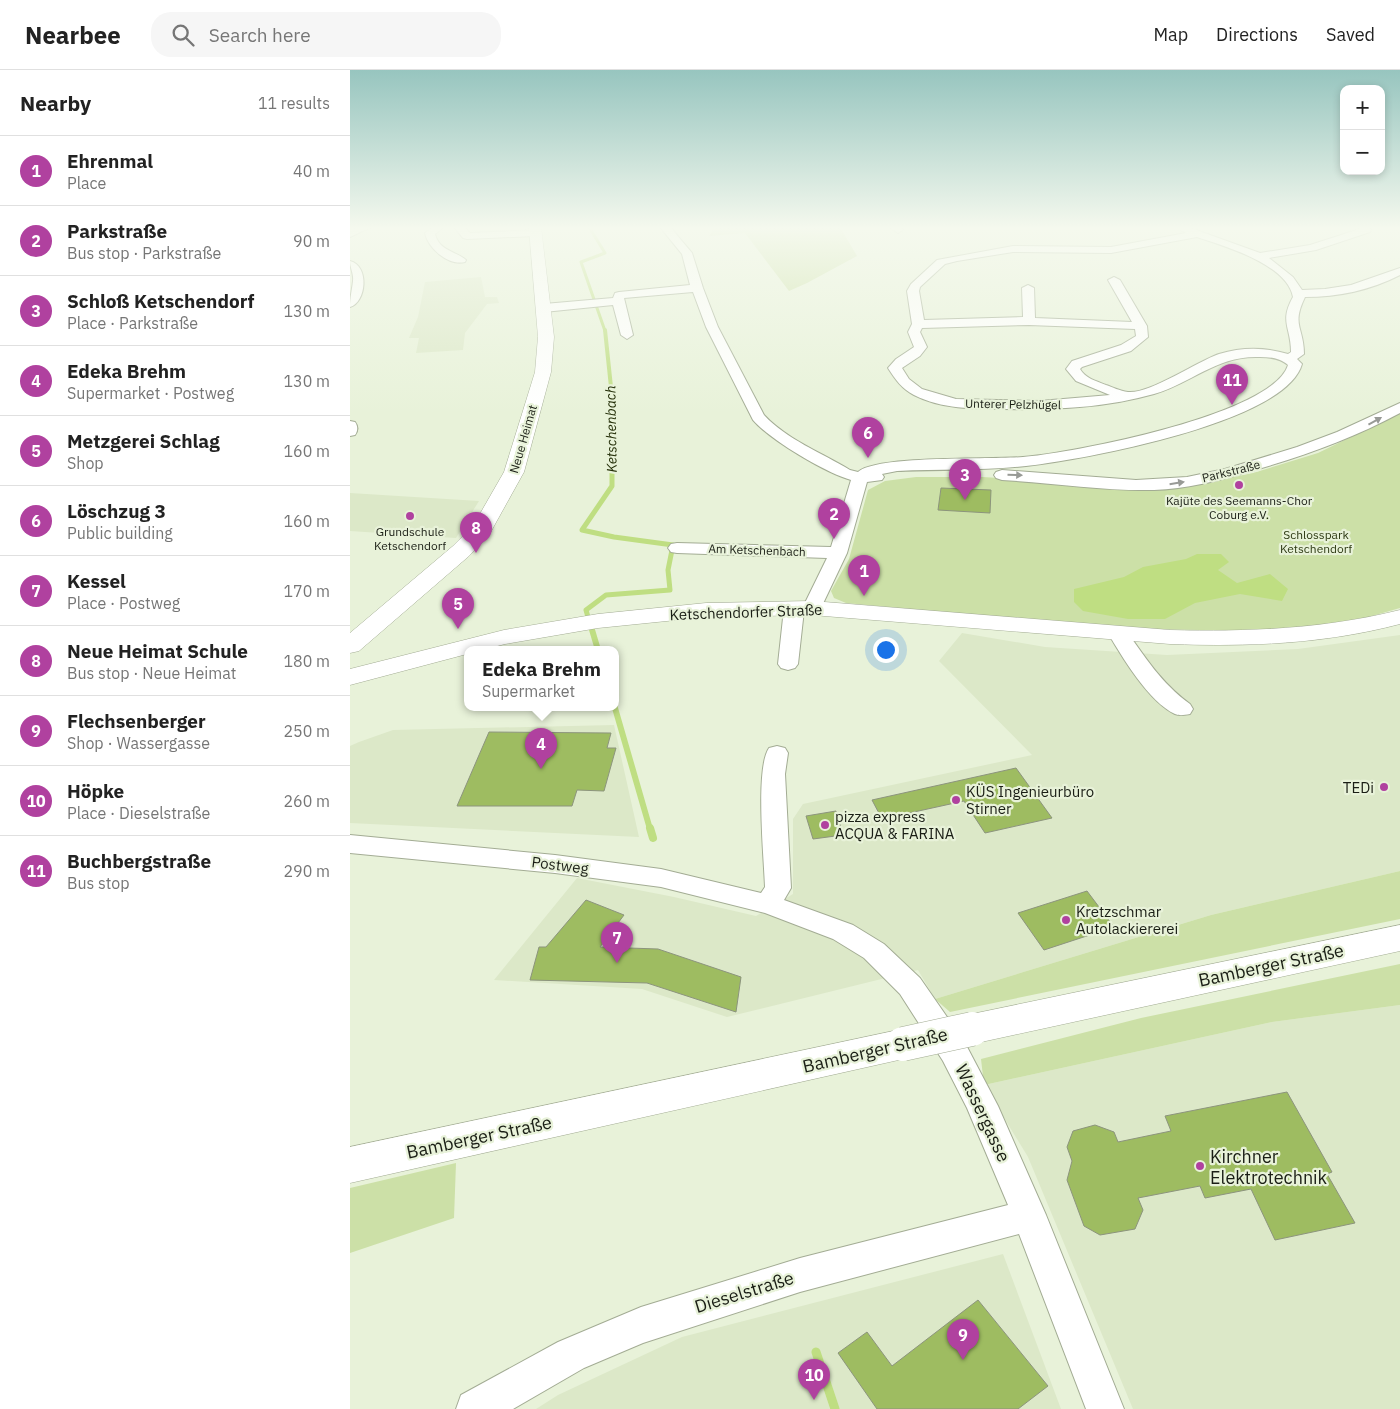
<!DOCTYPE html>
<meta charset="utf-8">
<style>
:root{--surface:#fff;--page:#f6f6f6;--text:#222;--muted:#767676;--line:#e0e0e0;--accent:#b0419f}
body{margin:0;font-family:"IBM Plex Sans",sans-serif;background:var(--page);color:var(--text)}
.controls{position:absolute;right:15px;top:15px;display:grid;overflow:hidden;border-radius:10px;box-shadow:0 2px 8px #0003}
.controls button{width:45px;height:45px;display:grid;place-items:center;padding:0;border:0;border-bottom:1px solid var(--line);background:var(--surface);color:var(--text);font:25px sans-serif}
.you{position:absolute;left:535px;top:579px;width:18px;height:18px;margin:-12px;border:4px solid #fff;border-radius:50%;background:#1a73e8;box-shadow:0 0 0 8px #1a73e833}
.badge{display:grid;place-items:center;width:32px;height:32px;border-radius:50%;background:var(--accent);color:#fff;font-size:16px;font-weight:700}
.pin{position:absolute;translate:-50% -41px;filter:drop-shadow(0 1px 2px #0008)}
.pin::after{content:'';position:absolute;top:26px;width:18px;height:15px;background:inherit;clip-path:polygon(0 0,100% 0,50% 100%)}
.popup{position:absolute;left:114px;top:576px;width:155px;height:65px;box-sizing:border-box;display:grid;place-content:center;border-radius:10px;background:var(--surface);filter:drop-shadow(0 1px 4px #0005);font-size:16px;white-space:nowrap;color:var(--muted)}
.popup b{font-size:19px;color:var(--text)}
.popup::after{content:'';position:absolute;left:50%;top:100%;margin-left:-10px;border:10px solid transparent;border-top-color:var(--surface)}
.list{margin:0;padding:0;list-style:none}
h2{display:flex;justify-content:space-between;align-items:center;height:65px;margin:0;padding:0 20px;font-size:21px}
h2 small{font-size:16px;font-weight:400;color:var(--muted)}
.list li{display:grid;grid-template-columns:32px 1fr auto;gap:15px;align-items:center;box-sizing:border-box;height:70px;padding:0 20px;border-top:1px solid var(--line)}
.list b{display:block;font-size:19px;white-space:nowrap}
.list p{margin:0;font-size:16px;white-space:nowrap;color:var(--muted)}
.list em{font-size:16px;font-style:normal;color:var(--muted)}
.icon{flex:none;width:28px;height:28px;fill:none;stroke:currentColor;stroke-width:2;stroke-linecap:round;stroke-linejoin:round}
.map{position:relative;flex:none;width:1050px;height:1339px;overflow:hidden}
header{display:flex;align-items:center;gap:30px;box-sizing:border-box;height:70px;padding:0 25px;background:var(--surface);border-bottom:1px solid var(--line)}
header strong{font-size:24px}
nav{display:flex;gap:28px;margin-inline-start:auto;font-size:18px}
.search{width:350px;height:45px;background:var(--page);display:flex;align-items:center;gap:12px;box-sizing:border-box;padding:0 18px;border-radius:20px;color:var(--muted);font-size:19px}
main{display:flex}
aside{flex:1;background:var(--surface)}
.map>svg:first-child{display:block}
.built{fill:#dce8c8}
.green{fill:#cce0a7}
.water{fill:#bfde82}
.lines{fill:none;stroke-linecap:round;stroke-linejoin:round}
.stream-far5{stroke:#bfde82;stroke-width:3}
.stream-far4{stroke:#bfde82;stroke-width:4}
.stream-far3{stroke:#bfde82;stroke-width:5}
.stream-far2{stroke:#bfde82;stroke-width:6}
.stream-far1{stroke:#bfde82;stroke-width:8}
.stream{stroke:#bfde82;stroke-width:9}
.building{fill:#9ebc61;stroke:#8c947d}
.minor-casing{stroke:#a3ac94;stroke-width:2}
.tertiary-casing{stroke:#a3ac94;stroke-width:1}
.minor{fill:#fff;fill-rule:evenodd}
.tertiary{fill:#fff;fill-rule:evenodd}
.tertiary-bridge-casing{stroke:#a3ac94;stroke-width:35;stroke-linecap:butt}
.tertiary-bridge{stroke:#fff;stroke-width:34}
.oneway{fill:#989a96}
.poi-dot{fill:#b0419f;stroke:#e8f2d9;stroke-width:2}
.labels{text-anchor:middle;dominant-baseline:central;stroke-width:4.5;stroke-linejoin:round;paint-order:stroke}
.far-street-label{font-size:12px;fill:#1a1e15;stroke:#e8f2d9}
.far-poi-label{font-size:12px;fill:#1a1e15;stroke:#e8f2d9}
.far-park-label{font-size:12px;fill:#2d3913;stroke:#e8f2d9}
.far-water-label{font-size:14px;font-style:italic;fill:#242f08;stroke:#e8f2d9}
.street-label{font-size:15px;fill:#1a1e15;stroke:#e8f2d9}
.poi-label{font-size:15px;fill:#1a1e15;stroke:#e8f2d9;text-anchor:start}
.near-street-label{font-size:18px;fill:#1a1e15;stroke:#e8f2d9}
.near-poi-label{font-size:18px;fill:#1a1e15;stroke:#e8f2d9;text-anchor:start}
</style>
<header>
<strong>Nearbee</strong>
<div class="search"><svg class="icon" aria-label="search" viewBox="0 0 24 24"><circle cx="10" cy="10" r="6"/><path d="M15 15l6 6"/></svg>Search here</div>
<nav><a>Map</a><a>Directions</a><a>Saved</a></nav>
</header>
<main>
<aside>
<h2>Nearby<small>11 results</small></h2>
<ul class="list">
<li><span class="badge">1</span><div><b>Ehrenmal</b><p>Place</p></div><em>40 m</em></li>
<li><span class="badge">2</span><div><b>Parkstraße</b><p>Bus stop · Parkstraße</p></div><em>90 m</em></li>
<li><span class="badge">3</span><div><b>Schloß Ketschendorf</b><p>Place · Parkstraße</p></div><em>130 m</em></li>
<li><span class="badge">4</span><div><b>Edeka Brehm</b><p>Supermarket · Postweg</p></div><em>130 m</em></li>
<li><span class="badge">5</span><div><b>Metzgerei Schlag</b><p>Shop</p></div><em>160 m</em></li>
<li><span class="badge">6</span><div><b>Löschzug 3</b><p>Public building</p></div><em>160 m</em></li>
<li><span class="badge">7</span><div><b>Kessel</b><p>Place · Postweg</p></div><em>170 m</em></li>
<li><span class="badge">8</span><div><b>Neue Heimat Schule</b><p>Bus stop · Neue Heimat</p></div><em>180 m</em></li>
<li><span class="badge">9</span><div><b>Flechsenberger</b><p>Shop · Wassergasse</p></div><em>250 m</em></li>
<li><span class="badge">10</span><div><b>Höpke</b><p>Place · Dieselstraße</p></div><em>260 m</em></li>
<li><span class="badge">11</span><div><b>Buchbergstraße</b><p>Bus stop</p></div><em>290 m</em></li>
</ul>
</aside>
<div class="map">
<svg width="1050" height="1339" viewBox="0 0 1050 1339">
<rect width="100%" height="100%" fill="#e8f2d9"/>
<g class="built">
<path d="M131,207L135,227H147L149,233L137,234L115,263L113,280L66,283L69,268H59L68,247L75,212Z"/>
<path d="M0,423L129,431L106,468L0,461Z"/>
<path d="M612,563L695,577L817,585L948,579L1050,565V801L861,845L585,929L568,900L377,947L292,919L144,910L227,808L324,827L406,846L443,824V749L453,734L682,685L589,591Z"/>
<path d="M264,655L289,767L0,753V676L9,672L43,660Z"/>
<path d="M1050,935V1339H783L678,1087L634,1015L922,952Z"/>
<path d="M653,1184L711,1339H186L208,1325L332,1267Z"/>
</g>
<g class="green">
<path d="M365,157H490L507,186L457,213L439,221L395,163L359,166Z"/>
<path d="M1050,343V538L1015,548L956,558L894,561L760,558L496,533L484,528L481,521L499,489L518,420L535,411L566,407H633L711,412L783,420L824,419L903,403L968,383Z"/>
<path d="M1050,801V849L600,942L585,929L861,845Z"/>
<path d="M1050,894V935L922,952L634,1015L631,989L791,948Z"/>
<path d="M106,1093L104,1148L0,1183V1118Z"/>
</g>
<path class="water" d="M847,484H871L879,492L868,500L887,513L920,504L938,519L932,531L890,524L845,533L815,549H778L733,541L724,532V519L774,507L793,497L836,489Z"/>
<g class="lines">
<path class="stream-far5" d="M239,157L255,183L231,192L255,261"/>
<path class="stream-far4" d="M255,260L261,317L262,391"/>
<path class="stream-far3" d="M240,554L236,540L256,525L320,520L318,500L323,475L264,467L232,460L262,416V390"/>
<g class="stream-far2">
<path d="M240,553L248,580"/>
<path d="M265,638L300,759"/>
</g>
<path class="stream-far1" d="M300,758L303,768"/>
<path class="stream" d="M466,1282L485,1339"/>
</g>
<g class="building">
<path d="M591,418L641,420L640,443L588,440Z"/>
<path d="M139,662L261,663L257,678H266L254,721L227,720L222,736H107Z"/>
<path d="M666,698L702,748L635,763L614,731L532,749L522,730Z"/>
<path d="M486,741L493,765L463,769L456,746Z"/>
<path d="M737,821L764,857L694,880L668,843Z"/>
<path d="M236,830L274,845L250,877L308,879L391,907L386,942L297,913L180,910L189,877H196Z"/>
<path d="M937,1022L982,1102L977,1104L1005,1153L925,1170L901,1119L855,1128L850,1116L788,1128L793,1140L785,1159L750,1165L734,1156L717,1110L722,1091L717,1077L723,1061L745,1055L764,1062L768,1072L821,1061L815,1046Z"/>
<path d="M628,1230L698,1316L668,1339H527L488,1283L517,1262L542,1296Z"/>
</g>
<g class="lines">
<defs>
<g id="minor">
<path d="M8,157H21L0,167V160Z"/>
<path d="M83,157H94L85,164C89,181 106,181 116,190L115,192C98,196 78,178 75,163Z"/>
<path d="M104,157H114L120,163L185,160L190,163L185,166L117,169L113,168Z"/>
<path d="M310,157H320L342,183L353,218L368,257L414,345C436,369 472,383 500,400L508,402C528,385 640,390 673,387C722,383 923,345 938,295C930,288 920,287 910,287C867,285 842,313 804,324C755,338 704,340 653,339C624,339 591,339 564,325C552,319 545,309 538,298L546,289L564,277L558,262L562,254L557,221L561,214L587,190L663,176L761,177L836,163L829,159L831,157H838L910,183L960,175L1016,157L1021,160L1020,162L966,180L919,188L943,207L952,220L975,219L1001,215L1050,198V205C1021,220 988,227 955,227C941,256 954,257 954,284L947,289L952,294C936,353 731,390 676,396C633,401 590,399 547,401L532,404L534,407L532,410L517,412L497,483L469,542L462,544L454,540L448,594L445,598L438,600L431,598L428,594L434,539L437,535L444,533L451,535L453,537L477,488L327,483L321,482L318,478L321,474L327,473L481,477L501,410C476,403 420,370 403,350L356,257L343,222L274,228L283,265L277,269L271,265L263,235L194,242L188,238L194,234L263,228L265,223L269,222L340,215L332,184ZM847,167C874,176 937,194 943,227C929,252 941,257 941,282L938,284C915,277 892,277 869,284C846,292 800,324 778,322C770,321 762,317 756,315C746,311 735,308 730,299L732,297L781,281L798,267L797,256L770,210L764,207L758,210L782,252L685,248L684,218L678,215L672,218L673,247L574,250L569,221L570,217L595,194L607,191L663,182L761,183ZM679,255L785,259L786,266L771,275L722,291L716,299L726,311L760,325L690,331L606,329L572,319L559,309L552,298L570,286L577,277L570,262L572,258Z"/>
<path d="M540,157H550L553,160L548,163Z"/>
<path d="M0,191C20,196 16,233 0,237C0,227 2,220 3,211C4,204 0,198 0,191Z"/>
<path d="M1050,333V343C1002,369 951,387 898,402C867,411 836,419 804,420C753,421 703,413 652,410L646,408L644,405L646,402L652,400L786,410L837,407L875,399L947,377L987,362Z"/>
<path d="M0,351L5,352C8,356 8,361 5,365L0,366Z"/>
<path d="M768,557L775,559C795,587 811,613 840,634L843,639L840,644C834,645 830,646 825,644C799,632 772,587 758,563L761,559Z"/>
<path d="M427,676L435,678L438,683L435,704L441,818L434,830L503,855L534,874L570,908L615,973L648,1036L696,1145L774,1339H736L669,1164L450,1222L293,1273L234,1298L163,1339H106L111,1325L208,1272L291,1237L450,1188L658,1135L617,1038L593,991L550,924L514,888L483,869L415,843L311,817L205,803L0,783V765L205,785L311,799L411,823L415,817C414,788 405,698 419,678Z"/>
</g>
<g id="tertiary">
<path d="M179,157H191L204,267L201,302L174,402L139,465L119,486L9,581L0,583V563L103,476L123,456L154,402L185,302L188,267Z"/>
<path d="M462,531L820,560C898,562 974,559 1050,540V554C974,574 898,577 820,574L462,545L356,547L248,558L155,574L132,580H117V584L0,615V599L154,560L248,544L356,533Z"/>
<path d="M1050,855V881L622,974L609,969L604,959L609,949L622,944Z"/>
<path d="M553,959L566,963L571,974L566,985L553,989L0,1113V1077Z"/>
</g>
</defs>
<use href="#minor" class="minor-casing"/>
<use href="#tertiary" class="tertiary-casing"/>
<use href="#minor" class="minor"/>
<use href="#tertiary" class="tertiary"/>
<defs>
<path id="tertiary-bridge" d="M553,974L622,959"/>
</defs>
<use href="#tertiary-bridge" class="tertiary-bridge-casing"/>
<use href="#tertiary-bridge" class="tertiary-bridge"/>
</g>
<defs><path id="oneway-solid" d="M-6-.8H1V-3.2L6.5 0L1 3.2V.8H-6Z" transform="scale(1.25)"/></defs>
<g class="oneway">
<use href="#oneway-solid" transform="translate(1025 351) rotate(-29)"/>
<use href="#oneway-solid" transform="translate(665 405) rotate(2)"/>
<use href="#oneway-solid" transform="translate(827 413) rotate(-9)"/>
</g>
<linearGradient id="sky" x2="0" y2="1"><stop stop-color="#97c5bf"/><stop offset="0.46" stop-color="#f5f9ee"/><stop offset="1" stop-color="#f5f9ee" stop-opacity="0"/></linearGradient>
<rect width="1050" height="344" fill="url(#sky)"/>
<g class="poi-dot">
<circle cx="889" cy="415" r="5"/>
<circle cx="60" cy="446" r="5"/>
<circle cx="1034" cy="717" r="5"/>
<circle cx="606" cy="730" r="5"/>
<circle cx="475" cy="755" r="5"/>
<circle cx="716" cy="850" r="5"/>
<circle cx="850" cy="1096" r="5"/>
</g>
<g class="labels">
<g class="far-street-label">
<text transform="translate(663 334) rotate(1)">Unterer Pelzhügel</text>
<text transform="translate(173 369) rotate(-74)">Neue Heimat</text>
<text transform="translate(881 401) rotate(-14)">Parkstraße</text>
<text transform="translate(407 480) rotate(2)">Am Ketschenbach</text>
</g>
<g class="far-poi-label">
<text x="889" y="430">Kajüte des Seemanns-Chor<tspan x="889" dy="14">Coburg e.V.</tspan></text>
<text x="60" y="461">Grundschule<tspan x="60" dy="14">Ketschendorf</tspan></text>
</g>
<g class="far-park-label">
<text x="966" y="464">Schlosspark<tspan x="966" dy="14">Ketschendorf</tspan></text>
</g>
<g class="far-water-label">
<text transform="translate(261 359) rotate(-91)">Ketschenbach</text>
</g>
<g class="street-label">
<text transform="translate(396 542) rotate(-2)">Ketschendorfer Straße</text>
<text transform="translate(210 795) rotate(7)">Postweg</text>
</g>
<g class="poi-label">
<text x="1024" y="717" text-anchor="end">TEDi</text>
<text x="616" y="721">KÜS Ingenieurbüro<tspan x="616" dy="17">Stirner</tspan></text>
<text x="485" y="746">pizza express<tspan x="485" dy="17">ACQUA &amp; FARINA</tspan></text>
<text x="726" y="841">Kretzschmar<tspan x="726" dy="17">Autolackiererei</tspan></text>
</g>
<g class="near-street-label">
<text transform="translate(921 895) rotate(-12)">Bamberger Straße</text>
<text transform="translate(525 980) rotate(-13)">Bamberger Straße</text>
<text transform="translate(633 1043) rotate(65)">Wassergasse</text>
<text transform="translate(129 1067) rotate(-12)">Bamberger Straße</text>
<text transform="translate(394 1222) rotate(-17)">Dieselstraße</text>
</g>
<g class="near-poi-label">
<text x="860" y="1086">Kirchner<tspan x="860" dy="21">Elektrotechnik</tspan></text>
</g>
</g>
</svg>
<div class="controls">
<button>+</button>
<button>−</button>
</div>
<div class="you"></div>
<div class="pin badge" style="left:514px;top:526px">1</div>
<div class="pin badge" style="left:484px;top:469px">2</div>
<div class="pin badge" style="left:615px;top:430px">3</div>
<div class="pin badge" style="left:191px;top:699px">4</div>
<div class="popup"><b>Edeka Brehm</b>Supermarket</div>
<div class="pin badge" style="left:108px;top:559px">5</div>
<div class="pin badge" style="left:518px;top:388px">6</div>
<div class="pin badge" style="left:267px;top:893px">7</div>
<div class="pin badge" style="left:126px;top:483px">8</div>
<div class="pin badge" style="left:613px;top:1290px">9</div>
<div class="pin badge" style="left:464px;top:1330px">10</div>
<div class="pin badge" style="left:882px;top:335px">11</div>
</div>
</main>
